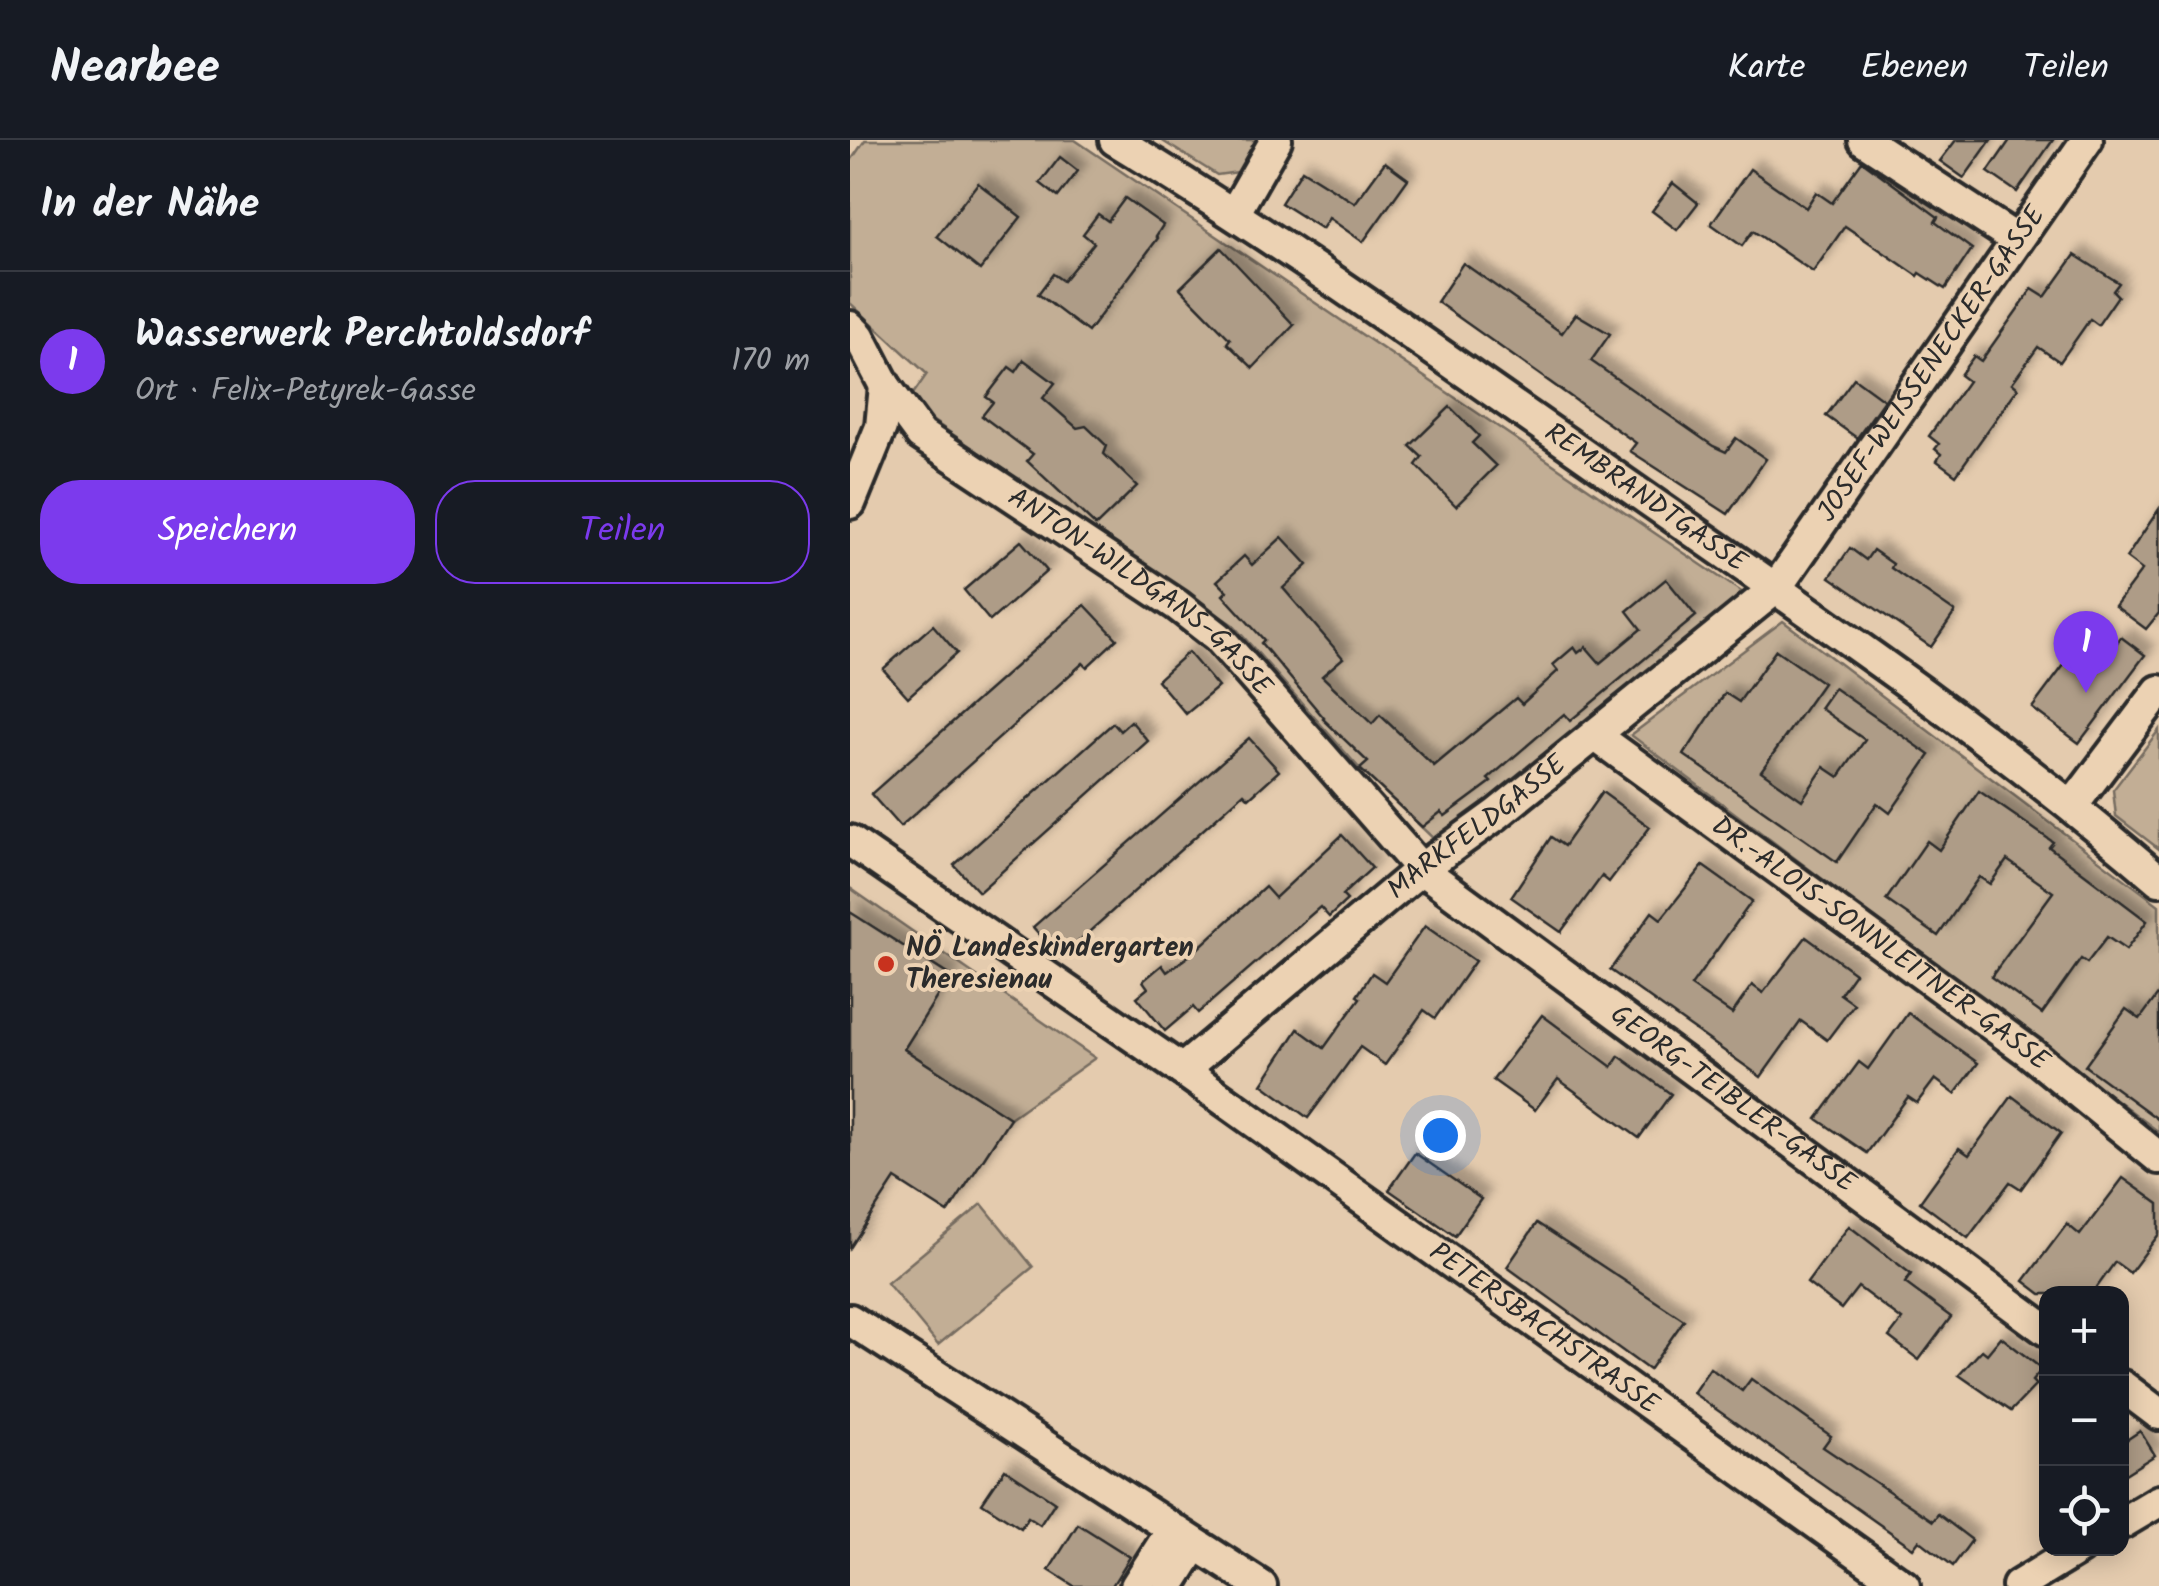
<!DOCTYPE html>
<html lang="de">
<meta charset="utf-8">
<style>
:root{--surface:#171b24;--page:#242831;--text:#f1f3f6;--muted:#9ea1a6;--line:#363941;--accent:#7c3aed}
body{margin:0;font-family:Kalam,sans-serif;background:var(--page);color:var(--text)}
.controls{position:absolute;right:30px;bottom:30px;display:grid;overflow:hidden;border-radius:20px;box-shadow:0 5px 25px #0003}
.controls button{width:90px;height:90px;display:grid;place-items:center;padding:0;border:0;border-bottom:2px solid var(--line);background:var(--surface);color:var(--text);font:50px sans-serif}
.you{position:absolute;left:590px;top:995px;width:35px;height:35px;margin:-25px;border:8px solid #fff;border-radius:50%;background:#1a73e8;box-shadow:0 0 0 15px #1a73e833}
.badge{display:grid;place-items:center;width:65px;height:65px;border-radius:50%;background:var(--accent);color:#fff;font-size:32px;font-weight:700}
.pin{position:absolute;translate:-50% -82px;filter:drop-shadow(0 2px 5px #0008)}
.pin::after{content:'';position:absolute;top:52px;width:35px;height:30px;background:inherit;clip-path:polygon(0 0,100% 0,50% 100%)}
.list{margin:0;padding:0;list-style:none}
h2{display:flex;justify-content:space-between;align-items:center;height:130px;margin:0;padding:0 40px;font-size:42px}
h2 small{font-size:32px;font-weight:400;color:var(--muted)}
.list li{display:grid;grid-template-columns:65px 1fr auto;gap:30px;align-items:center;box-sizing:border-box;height:180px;padding:0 40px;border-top:2px solid var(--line)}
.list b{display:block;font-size:38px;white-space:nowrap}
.list p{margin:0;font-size:32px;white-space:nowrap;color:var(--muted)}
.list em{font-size:32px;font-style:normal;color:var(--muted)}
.actions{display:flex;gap:20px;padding:30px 40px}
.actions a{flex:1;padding:22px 0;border:2px solid var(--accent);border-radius:40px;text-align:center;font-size:35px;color:var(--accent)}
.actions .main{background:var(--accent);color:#fff}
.icon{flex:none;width:55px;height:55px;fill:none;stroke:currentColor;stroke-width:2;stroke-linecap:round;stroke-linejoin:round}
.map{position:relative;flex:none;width:1309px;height:1446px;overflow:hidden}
header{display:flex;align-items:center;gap:60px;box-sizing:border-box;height:140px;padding:0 50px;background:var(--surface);border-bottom:2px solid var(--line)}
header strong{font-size:48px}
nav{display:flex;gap:55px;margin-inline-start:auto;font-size:35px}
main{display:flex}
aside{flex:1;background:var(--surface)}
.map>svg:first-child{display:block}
.green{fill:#c2ae95;stroke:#766c60;stroke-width:2.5}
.building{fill:#ae9c87;stroke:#2b2b2b;stroke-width:2.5;filter:url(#shadow)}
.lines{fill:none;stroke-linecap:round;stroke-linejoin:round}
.minor-casing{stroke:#2b2b2b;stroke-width:38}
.minor{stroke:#ecd2b3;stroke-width:30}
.poi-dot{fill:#c8321e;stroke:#ecd2b3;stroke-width:4}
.labels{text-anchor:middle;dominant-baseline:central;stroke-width:8;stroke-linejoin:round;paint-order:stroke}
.street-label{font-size:28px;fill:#2b2b2b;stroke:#ecd2b3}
.poi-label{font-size:28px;font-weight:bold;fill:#2b2b2b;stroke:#ecd2b3;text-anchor:start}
</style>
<header>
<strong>Nearbee</strong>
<nav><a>Karte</a><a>Ebenen</a><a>Teilen</a></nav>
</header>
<main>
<aside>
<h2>In der Nähe<small></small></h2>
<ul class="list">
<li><span class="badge">1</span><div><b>Wasserwerk Perchtoldsdorf</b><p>Ort · Felix-Petyrek-Gasse</p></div><em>170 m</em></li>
</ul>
<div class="actions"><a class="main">Speichern</a><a>Teilen</a></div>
</aside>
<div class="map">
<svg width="1309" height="1446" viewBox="0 0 1309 1446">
<defs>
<filter id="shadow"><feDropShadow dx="9" dy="-9" stdDeviation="5" flood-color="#0004"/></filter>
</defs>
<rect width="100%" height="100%" fill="#e4cbae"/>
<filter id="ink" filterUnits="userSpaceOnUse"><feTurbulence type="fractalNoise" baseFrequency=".01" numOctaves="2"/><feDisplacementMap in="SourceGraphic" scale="20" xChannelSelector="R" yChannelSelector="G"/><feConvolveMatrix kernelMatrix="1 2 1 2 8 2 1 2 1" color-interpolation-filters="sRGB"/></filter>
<g filter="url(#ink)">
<g class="green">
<path d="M15,0H225L896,455L586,701L510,629L383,485L70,272L63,254L77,234L0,163V22Z"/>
<path d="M311,0H406L388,32L367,35Z"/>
<path d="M933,481L1309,765V992L781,595Z"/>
<path d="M1309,590V709L1266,676L1263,650Z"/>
<path d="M0,748L245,918L160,978L54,909L100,836L7,777L0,786Z"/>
<path d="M132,1064L183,1127L88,1205L37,1143Z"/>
</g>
<g class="building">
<path d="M1106,0H1141L1114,38L1090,21Z"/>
<path d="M1160,0H1203L1167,52L1138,32Z"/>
<path d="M210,17L228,31L208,57L190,43Z"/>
<path d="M1012,21L1088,77L1085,82L1122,109L1095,149L1070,133L1068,136L995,86L963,132L903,91L892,106L861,84L900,29L956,68L966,52L982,63Z"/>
<path d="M535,22L558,39L513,102L479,78L472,89L431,63L452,30L505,63Z"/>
<path d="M128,43L171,77L130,130L87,96Z"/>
<path d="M823,43L848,63L827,90L802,71Z"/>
<path d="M275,58L313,85L306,96L308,98L238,192L188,154L203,134L213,141L244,103L233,94L248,74L258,81Z"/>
<path d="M371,108L444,185L403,228L377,203L380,199L330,148Z"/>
<path d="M1225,115L1269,143L1263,151L1268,156L1248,185L1240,179L1210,222L1188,207L1162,243L1168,248L1106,335L1087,321L1091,314L1085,309L1089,304L1079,296L1118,241L1110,235L1124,216L1131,221L1182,149L1195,157Z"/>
<path d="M613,123L712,193L726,174L760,194L741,221L863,306L876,312L886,298L916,319L878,374L780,311L786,303L587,162Z"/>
<path d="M174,220L205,243L193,258L227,288L236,286L257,306L254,314L287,346L246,386L177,321L183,314L132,276L143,262L136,257L159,227L166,232Z"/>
<path d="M1004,238L1034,260L1007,298L976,276Z"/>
<path d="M600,267L629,296L622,303L646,326L606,366L566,325L572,317L560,306Z"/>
<path d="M1309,369V473L1296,489L1265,466L1292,430L1276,418Z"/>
<path d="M432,397L458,425L433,448L493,518L472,536L522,584L530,575L584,626L666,558L672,564L708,531L703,525L724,507L728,513L736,507L750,523L791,489L777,471L816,439L846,476L720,581L714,574L638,639L641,642L595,676L591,672L572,687L510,629L518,622L473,579L474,578L411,503L414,500L373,455L377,451L367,441L394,416L402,425Z"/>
<path d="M171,401L197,431L140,481L114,450Z"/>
<path d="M1000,408L1016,420L1023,410L1043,424L1041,428L1105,472L1081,507L980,437Z"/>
<path d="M235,465L267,499L237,527L233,523L50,687L21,654Z"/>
<path d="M83,485L107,513L58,557L33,529Z"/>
<path d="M1271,497L1295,515L1229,603L1182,568L1229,505L1252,522Z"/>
<path d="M926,510L973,543L911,631L952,660L974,627L989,637L1015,600L970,568L984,548L1080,615L1040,673L1027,663L987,722L834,615L875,553L889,562Z"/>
<path d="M338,512L368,547L336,574L307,540Z"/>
<path d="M281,581L298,601L129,752L104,725L263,583L270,591Z"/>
<path d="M399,598L429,631L399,658L394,653L210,818L183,787Z"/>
<path d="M1129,651L1203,702L1199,707L1297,781L1276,810L1257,797L1237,823L1231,819L1192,874L1141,837L1203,752L1157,720L1140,744L1129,737L1088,796L1036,760L1077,701L1089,710Z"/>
<path d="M752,652L800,687L759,742L752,736L711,792L661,757L701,697L714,706Z"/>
<path d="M492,695L522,728L492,755L497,760L479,777L470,767L348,873L343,867L315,891L287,857L298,848L293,841L312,825L317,832L344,812L415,747L425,758Z"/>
<path d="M853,726L902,761L841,846L882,874L902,845L913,853L956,797L1005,833L990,854L1004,864L977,900L951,881L911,937L760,830L802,772L811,779Z"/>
<path d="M0,772L100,836L54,909L160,978L98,1073L45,1039L0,1108Z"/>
<path d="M575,786L625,821L585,878L574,870L535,925L510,907L458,978L412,944L448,889L474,908L510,858L507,856L522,833L535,842Z"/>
<path d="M1309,853V980L1235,926L1276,869L1290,879Z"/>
<path d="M1058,873L1128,923L1105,954L1085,939L1067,963L1058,957L1017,1013L967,979L1009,922L1018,929Z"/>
<path d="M692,875L762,927L769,916L821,954L789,998L708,939L685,970L643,940Z"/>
<path d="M1162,956L1211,993L1171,1049L1160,1042L1118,1098L1070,1062L1109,1008L1119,1015Z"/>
<path d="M565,1013L631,1059L605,1096L539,1050Z"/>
<path d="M1273,1038L1309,1064V1094L1280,1133L1265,1122L1242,1154H1191L1174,1141L1217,1084L1230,1095Z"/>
<path d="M687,1083L834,1180L799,1230L657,1127Z"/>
<path d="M999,1086L1061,1134L1055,1143L1101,1177L1069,1220L1039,1197L1052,1180L1008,1147L991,1169L957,1143Z"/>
<path d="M1151,1197L1192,1229L1182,1241L1186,1245L1161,1271L1109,1235L1132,1210L1137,1214Z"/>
<path d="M860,1228L892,1251L901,1239L981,1296L973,1307L1083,1381L1088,1374L1122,1400L1103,1426L1069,1400L1063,1408L843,1253Z"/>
<path d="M1290,1291L1305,1315L1272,1336V1303Z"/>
<path d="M155,1329L205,1362L190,1385L178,1377L171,1388L132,1363Z"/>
<path d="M228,1384L280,1417L262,1446H224L199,1430Z"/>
</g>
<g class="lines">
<defs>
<g id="minor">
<path id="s1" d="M265,0C440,106 606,226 774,343C956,470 1141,594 1309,740"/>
<path d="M1014,0L1167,100"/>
<path d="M385,72L426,0"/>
<path id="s2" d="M0,187L9,196L35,246L71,295L327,465L368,497L571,729L1196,1190"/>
<path d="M0,363L31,287L35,246"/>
<path id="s3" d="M746,596L1179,912L1309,1018"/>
<path d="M1223,665L1309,551"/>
<path id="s4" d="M0,701L332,930L1054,1446"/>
<path id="s5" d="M332,930L571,729L647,674L926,448L1237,0"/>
<path d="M0,1180L411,1446"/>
<path d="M1272,1246L1309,1274"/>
<path d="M1272,1383L1309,1361"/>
<path d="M286,1446L322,1390"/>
<path d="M319,1446L345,1405"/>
<path d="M1168,1446L1230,1408"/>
</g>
</defs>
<use href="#minor" class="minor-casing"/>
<use href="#minor" class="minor"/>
</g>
</g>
<circle class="poi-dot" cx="36" cy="824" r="10"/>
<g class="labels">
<g class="street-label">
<text stroke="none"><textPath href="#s5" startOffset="1038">JOSEF-WEISSENECKER-GASSE</textPath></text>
<text stroke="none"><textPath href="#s1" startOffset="640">REMBRANDTGASSE</textPath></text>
<text stroke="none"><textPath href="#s2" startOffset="400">ANTON-WILDGANS-GASSE</textPath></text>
<text stroke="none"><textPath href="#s5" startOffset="382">MARKFELDGASSE</textPath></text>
<text stroke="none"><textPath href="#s3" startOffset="352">DR.-ALOIS-SONNLEITNER-GASSE</textPath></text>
<text stroke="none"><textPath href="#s2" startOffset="1185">GEORG-TEIBLER-GASSE</textPath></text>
<text stroke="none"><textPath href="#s4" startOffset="848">PETERSBACHSTRASSE</textPath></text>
</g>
<g class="poi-label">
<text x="56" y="808">NÖ Landeskindergarten<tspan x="56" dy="32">Theresienau</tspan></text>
</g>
</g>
</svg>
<div class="controls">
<button>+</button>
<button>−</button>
<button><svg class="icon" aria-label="locate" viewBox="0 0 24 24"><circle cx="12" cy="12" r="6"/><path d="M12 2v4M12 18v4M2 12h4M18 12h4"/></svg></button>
</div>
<div class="you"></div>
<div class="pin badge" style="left:1236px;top:553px">1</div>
</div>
</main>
